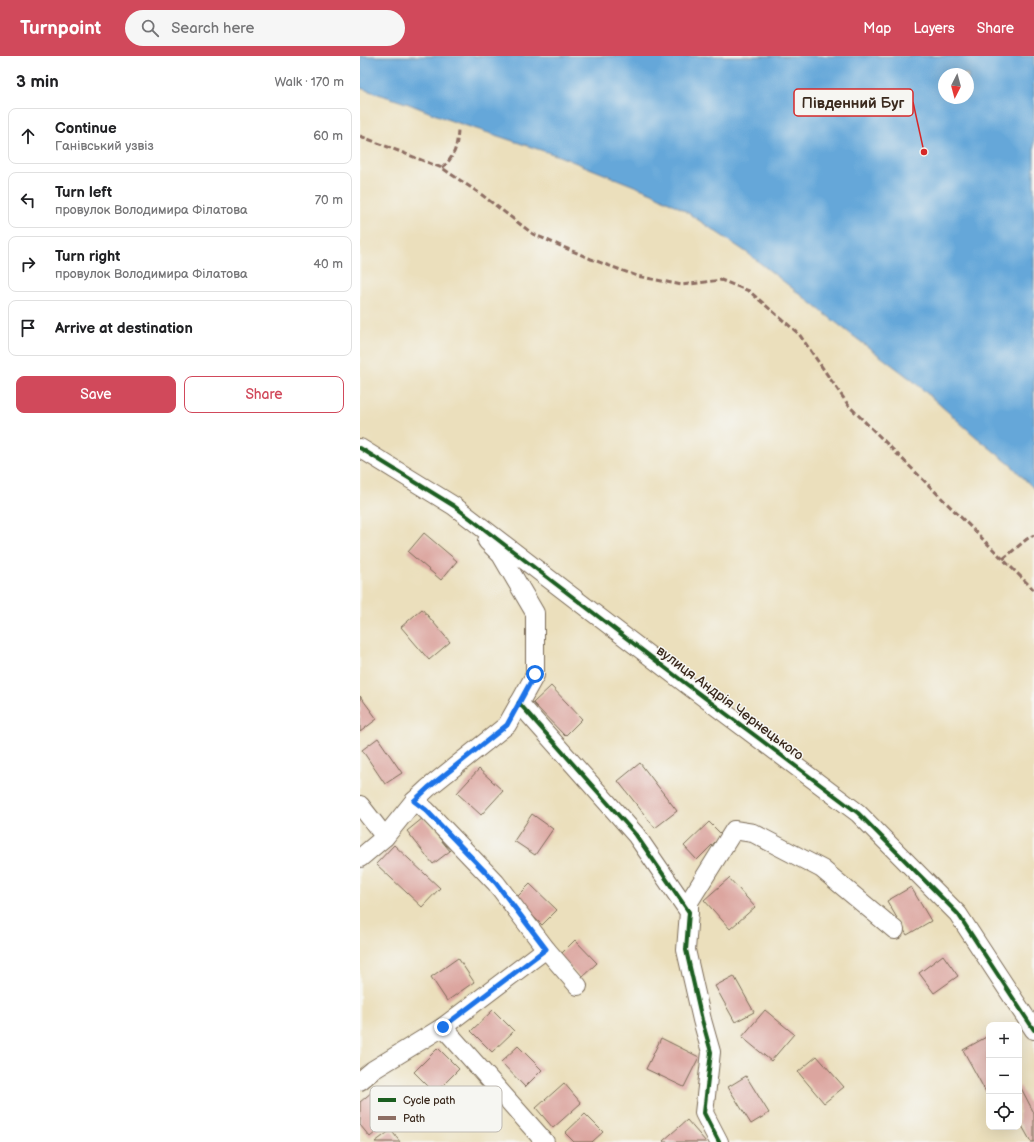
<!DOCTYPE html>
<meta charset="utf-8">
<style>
:root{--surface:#fff;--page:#f6f6f6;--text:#202124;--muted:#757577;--line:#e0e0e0;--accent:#d1495b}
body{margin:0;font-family:"Balsamiq Sans",sans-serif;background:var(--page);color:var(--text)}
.controls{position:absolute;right:12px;bottom:12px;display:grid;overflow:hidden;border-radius:8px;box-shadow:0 4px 16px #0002}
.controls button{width:36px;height:36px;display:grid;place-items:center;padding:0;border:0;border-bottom:1px solid var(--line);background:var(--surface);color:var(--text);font:20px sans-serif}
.compass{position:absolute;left:578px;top:12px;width:36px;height:36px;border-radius:50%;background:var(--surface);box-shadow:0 4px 16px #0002;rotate:186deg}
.stop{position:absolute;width:12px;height:12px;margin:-9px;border:3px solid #1a73e8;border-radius:50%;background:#fff}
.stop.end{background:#1a73e8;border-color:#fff;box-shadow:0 1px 4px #0008}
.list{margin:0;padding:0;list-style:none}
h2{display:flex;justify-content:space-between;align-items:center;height:52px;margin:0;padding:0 16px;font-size:17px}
h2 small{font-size:13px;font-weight:400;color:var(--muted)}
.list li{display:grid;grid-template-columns:26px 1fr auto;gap:12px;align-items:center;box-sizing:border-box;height:56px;margin:0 8px 8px;padding:0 8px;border:1px solid var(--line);border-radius:8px}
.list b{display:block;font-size:15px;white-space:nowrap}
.list p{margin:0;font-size:13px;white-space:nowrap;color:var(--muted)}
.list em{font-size:13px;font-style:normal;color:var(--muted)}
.actions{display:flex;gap:8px;padding:12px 16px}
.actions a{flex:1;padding:9px 0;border:1px solid var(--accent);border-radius:8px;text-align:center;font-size:14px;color:var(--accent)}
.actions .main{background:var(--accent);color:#fff}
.icon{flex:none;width:22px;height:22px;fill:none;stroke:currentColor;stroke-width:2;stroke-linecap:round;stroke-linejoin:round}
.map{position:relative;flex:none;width:674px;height:1086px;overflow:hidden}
header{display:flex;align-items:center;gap:24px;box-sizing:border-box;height:56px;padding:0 20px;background:var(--accent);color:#fff}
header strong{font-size:19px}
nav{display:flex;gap:22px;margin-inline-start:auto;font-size:14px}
.search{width:280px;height:36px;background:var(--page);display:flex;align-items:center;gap:10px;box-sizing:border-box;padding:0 14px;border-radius:22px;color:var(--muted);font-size:15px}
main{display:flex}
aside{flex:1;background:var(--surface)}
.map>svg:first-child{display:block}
.water{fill:#65a7d9;stroke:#50687c;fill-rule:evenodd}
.building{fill:#dca59f}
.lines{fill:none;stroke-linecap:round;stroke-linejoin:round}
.street-casing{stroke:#796955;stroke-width:20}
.street{stroke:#fff;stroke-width:18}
.quiet{stroke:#8d6e63;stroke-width:3;stroke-dasharray:6 3;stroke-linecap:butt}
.cycleway-casing{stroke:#f6f6f2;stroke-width:6}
.cycleway{stroke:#1b5e20;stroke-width:4}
.route{stroke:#1a73e8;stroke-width:5}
.labels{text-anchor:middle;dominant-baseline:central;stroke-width:3;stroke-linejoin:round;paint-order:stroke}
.street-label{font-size:14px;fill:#3b2a1e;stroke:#f6f6f2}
.key{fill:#f6f6f2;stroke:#beb9b2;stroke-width:1}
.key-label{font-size:11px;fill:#3b2a1e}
.leader{fill:none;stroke:#d62828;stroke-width:1.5}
.callout-dot{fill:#d62828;stroke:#f6f6f2;stroke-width:1.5}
.callout{fill:#f6f6f2;stroke:#d62828;stroke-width:1.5}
.callout-label{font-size:15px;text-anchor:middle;font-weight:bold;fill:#3b2a1e}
</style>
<header>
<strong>Turnpoint</strong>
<div class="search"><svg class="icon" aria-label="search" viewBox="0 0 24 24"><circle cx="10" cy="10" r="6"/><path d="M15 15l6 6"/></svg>Search here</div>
<nav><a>Map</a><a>Layers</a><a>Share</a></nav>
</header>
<main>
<aside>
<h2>3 min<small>Walk · 170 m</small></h2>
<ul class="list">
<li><svg class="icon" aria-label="ahead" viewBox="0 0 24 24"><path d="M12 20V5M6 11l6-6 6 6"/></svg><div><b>Continue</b><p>Ганівський узвіз</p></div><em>60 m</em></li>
<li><svg class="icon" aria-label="left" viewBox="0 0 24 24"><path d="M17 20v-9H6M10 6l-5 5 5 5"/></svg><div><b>Turn left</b><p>провулок Володимира Філатова</p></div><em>70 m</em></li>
<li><svg class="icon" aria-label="right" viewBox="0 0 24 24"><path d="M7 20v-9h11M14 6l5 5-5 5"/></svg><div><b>Turn right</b><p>провулок Володимира Філатова</p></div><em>40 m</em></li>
<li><svg class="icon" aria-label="arrive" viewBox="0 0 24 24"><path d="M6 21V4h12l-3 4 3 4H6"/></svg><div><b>Arrive at destination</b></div></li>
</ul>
<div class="actions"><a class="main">Save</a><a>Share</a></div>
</aside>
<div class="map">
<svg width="674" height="1086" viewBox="0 0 674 1086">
<rect width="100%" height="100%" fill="#f6f6f2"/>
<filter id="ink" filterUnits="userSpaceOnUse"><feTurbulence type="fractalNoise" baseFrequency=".025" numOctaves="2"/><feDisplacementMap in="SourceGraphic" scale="8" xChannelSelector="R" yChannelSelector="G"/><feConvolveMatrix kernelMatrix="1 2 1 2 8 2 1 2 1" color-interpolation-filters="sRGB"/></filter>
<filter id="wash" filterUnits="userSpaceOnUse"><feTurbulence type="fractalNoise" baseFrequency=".012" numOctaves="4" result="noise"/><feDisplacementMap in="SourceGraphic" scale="16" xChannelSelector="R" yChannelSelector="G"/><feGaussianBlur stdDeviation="0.9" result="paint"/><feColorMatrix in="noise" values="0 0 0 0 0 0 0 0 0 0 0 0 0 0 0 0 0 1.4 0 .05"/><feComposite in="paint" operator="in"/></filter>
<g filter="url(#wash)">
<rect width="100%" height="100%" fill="#ebdfbc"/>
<path class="water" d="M0,0H674V433L652,410L615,380L552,324L492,279L386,196L322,153L292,137L199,100L89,64L49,48L0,32ZM584,18H608V42H584Z"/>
<g id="blocks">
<g class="building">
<path d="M64,477L97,505L81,524L48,496Z"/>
<path d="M62,553L90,586L69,604L41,571Z"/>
<path d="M191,630L222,663L205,680L173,647Z"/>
<path d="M0,640L17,663L0,676Z"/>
<path d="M18,682L42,717L25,728L2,694Z"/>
<path d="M280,707L317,755L295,772L258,725Z"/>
<path d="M119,713L143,735L121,759L97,737Z"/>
<path d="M172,758L193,773L175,799L154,785Z"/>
<path d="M63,762L90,795L73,808L47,775Z"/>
<path d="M349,766L362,779L337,804L324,790Z"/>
<path d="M34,789L80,832L62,851L16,808Z"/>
<path d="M369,822L395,851L370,873L344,844Z"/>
<path d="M170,828L197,854L182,869L155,843Z"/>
<path d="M551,831L571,865L547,879L527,845Z"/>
<path d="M215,884L237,907L221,922L199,900Z"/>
<path d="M583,899L598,920L574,937L559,917Z"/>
<path d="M98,902L114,926L87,945L71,921Z"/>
<path d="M374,920L394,956L375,966L355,930Z"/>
<path d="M133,954L154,975L132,996L111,975Z"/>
<path d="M405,954L434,978L411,1005L382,981Z"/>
<path d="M628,980L629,1037L627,1038L603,994Z"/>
<path d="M301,982L339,1001L324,1031L286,1013Z"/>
<path d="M158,990L182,1014L165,1031L141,1006Z"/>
<path d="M78,992L99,1013L75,1037L54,1016Z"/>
<path d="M457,1000L484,1031L464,1047L438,1016Z"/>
<path d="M386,1020L409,1057L391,1068L368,1031Z"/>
<path d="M204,1027L221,1047L193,1072L176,1052Z"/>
<path d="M660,1030L674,1057V1086H671L661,1068L659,1069V1031Z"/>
<path d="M12,1036L33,1062L10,1081L0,1069V1046Z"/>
<path d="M225,1058L243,1076L232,1086H214L205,1077Z"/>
<path d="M327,1064L346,1086H304L303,1085Z"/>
<path d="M31,1074L40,1086H15Z"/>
</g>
</g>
</g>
<g filter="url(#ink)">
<use href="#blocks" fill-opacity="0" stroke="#796955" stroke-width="1"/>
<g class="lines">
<defs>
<g id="street">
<path d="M0,392L94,450L325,627L498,757L598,858L674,974"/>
<path d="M159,647L276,779L329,856L326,894L342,964L351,996L344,1057L359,1086"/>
<path d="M54,745L66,754L136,827L186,893L218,930"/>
<path d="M0,749L25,781"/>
<path d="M0,802L25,781L54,745L68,732L147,669L175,619V557L141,499L127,485"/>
<path d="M329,856V846L374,774L393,777L462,813L535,874"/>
<path d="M83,971L185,1086"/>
<path d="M0,1025L13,1014L83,971L186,893"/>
</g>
</defs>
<use href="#street" class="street-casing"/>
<use href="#street" class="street"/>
<g class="quiet">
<path d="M0,80L82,112L122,139L173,178L231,203L277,220L322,229L361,224L389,235L439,278L489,350L674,534"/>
<path d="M82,112C95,100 97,91 98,74"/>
<path d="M643,503L667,483L674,479"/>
</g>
<defs>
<g id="cycleway">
<path d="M0,392L94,450L325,627L498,757L598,858L674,974"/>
<path d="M159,647L276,779L329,856L326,894L342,964L351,996L344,1057L359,1086"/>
</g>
</defs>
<use href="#cycleway" class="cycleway-casing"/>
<use href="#cycleway" class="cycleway"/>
</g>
</g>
<g class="lines" filter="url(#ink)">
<path class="route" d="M83,971L186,893L136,827L66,754L54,745L68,732L147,669L175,618"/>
</g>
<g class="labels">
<g class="street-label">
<text transform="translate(370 647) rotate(37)">вулиця Андрія Чернецького</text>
</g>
</g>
<rect x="10" y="1030" width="132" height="46" rx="6" class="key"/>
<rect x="18" y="1042" width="18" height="4" fill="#1b5e20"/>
<rect x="18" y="1060" width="18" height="4" fill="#8d6e63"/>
<g class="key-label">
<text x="43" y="1048">Cycle path</text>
<text x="43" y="1066">Path</text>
</g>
<path class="leader" d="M564 96L553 46"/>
<circle class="callout-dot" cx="564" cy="96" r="4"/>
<rect class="callout" x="434" y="33" width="119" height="27" rx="4"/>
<g class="callout-label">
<text x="493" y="52">Південний Буг</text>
</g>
</svg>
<div class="controls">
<button>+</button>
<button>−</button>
<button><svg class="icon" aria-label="locate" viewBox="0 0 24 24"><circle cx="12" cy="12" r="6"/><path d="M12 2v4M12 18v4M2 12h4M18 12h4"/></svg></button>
</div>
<svg class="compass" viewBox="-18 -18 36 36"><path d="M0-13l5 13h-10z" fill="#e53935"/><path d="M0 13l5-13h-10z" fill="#757577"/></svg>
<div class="stop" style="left:175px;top:618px"></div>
<div class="stop end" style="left:83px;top:971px"></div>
</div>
</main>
